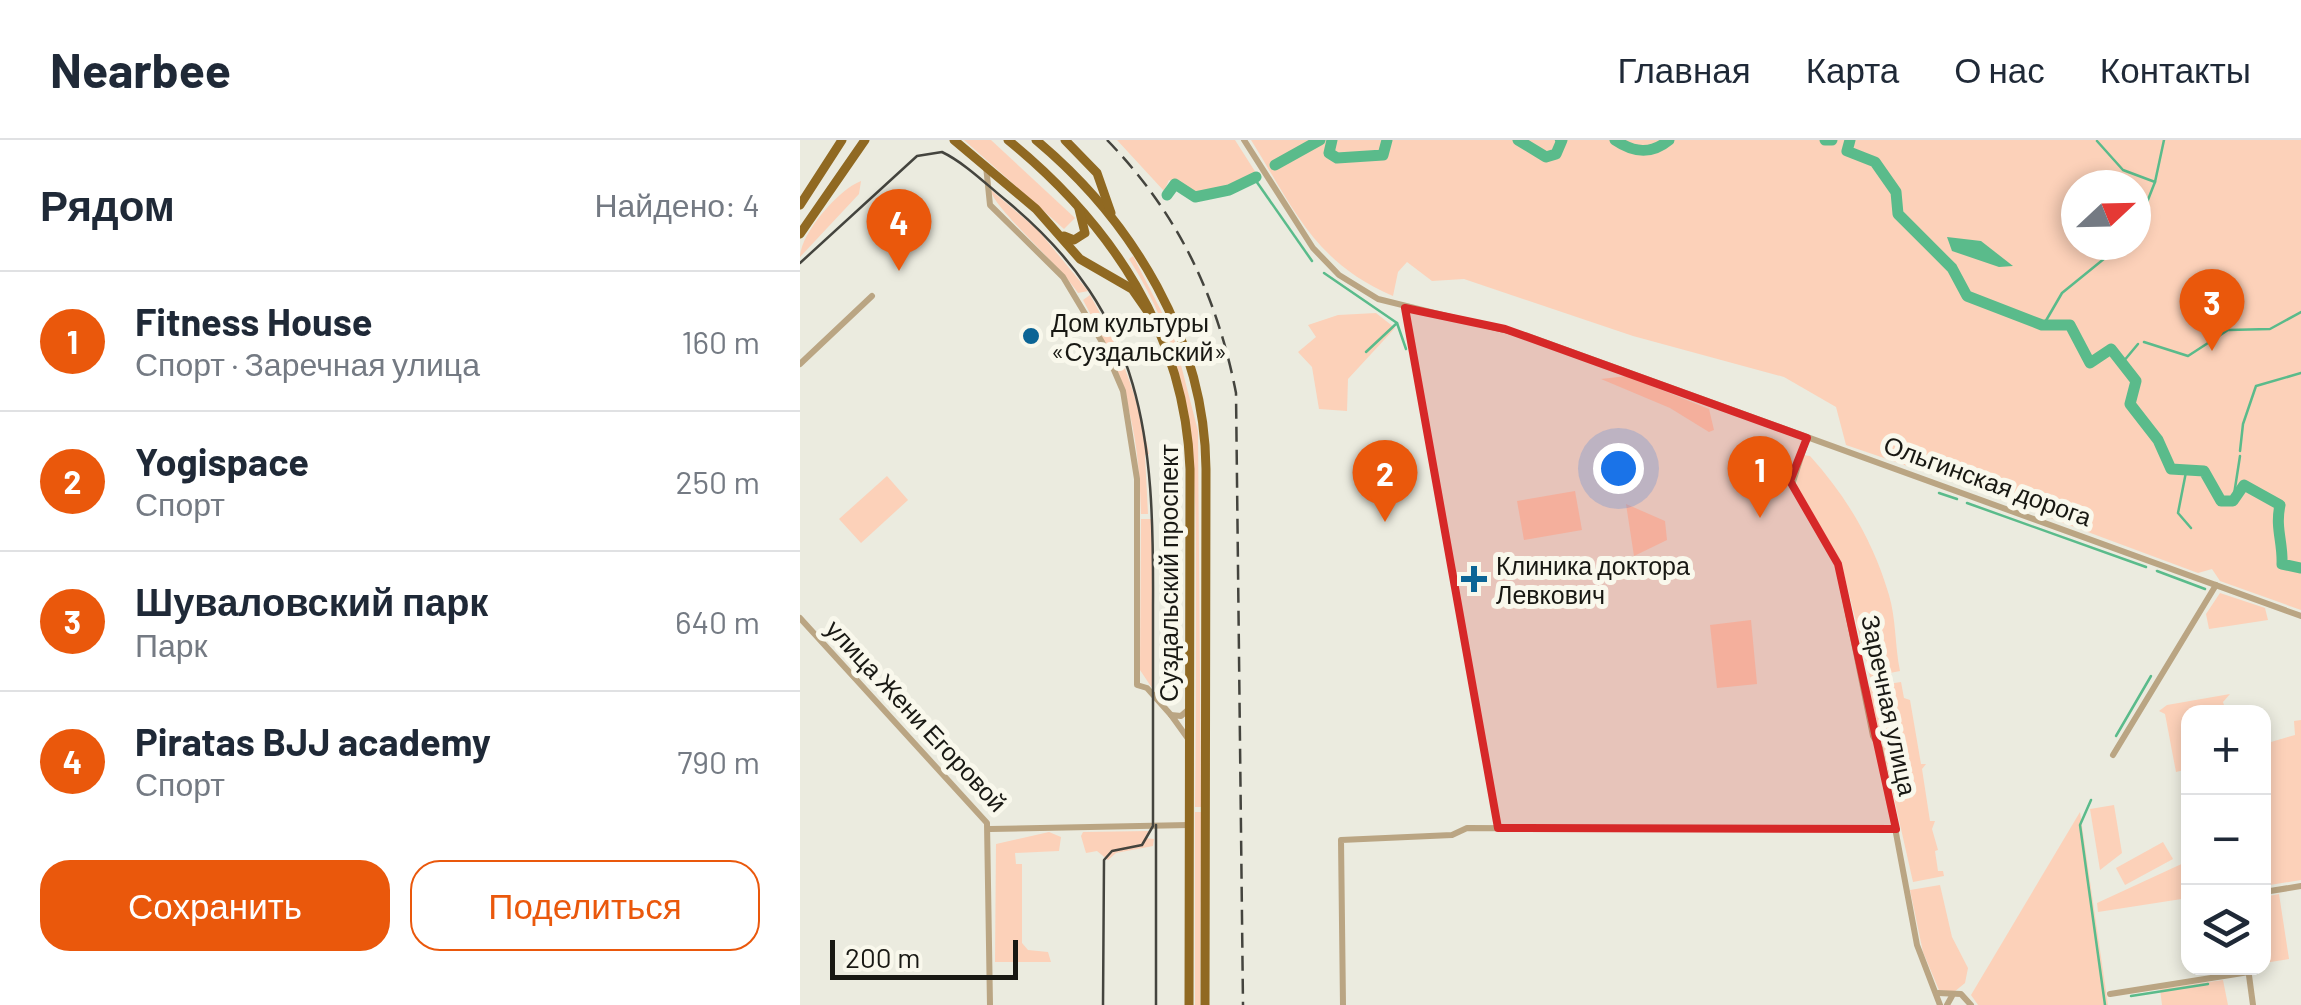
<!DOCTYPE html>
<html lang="ru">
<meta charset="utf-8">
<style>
:root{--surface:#fff;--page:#f2f2f3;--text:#1f2937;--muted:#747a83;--line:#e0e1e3;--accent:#ea580c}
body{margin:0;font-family:Barlow,sans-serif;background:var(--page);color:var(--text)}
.controls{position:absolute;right:30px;bottom:30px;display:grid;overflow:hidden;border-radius:20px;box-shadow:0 5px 15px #0003}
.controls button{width:90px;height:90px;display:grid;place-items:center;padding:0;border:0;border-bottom:2px solid var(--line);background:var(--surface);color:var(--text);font:50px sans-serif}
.compass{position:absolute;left:1261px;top:30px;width:90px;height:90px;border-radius:50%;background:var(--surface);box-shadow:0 5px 15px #0003;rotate:68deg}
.scale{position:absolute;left:30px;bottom:25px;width:188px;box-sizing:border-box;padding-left:10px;border:5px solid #181813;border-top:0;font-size:28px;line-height:35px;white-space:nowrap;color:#181813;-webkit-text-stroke:8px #f9f8ec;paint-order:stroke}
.you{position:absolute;left:818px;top:328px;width:35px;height:35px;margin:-25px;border:8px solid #fff;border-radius:50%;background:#1a73e8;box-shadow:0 0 0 15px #1a73e833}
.badge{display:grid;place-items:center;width:65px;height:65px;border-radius:50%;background:var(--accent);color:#fff;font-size:32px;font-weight:700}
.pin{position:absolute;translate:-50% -82px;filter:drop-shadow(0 2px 5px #0008)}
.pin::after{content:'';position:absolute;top:52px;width:35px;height:30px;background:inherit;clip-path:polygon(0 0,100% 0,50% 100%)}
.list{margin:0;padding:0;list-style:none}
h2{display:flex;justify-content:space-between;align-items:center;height:130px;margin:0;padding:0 40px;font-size:42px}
h2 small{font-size:32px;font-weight:400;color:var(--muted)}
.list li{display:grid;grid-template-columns:65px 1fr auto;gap:30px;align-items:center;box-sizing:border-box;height:140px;padding:0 40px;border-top:2px solid var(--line)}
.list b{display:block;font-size:38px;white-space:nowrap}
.list p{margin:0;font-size:32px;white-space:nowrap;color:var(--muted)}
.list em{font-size:32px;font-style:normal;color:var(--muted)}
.actions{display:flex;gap:20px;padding:30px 40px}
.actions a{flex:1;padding:22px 0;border:2px solid var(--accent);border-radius:30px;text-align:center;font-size:35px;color:var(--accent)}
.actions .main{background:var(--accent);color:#fff}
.icon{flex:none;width:55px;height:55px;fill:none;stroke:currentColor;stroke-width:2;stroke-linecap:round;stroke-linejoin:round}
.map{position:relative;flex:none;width:1501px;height:865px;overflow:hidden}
header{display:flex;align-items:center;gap:60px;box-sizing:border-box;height:140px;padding:0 50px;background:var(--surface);border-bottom:2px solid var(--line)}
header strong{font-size:48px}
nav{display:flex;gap:55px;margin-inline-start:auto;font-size:35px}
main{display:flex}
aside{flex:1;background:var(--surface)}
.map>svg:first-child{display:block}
.green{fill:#fcd1b9;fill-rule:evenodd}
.water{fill:#5abb8b}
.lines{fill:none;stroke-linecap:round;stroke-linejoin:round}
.stream{stroke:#5abb8b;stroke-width:2.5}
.river{stroke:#5abb8b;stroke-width:11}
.minor{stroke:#baa583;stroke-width:6}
.major{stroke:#906922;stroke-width:9}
.tram{stroke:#44443e;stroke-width:2.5}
.rail{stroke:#44443e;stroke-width:2.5;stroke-dasharray:15 8;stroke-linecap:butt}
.marked{fill:#d62828;fill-opacity:0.2;stroke:#d62828;stroke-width:8;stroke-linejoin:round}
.poi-dot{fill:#0b6495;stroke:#f9f8ec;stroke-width:4}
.labels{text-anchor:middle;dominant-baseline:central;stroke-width:10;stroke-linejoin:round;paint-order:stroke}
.poi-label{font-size:25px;fill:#181813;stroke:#f9f8ec;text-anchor:start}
.street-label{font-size:25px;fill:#181813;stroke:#f9f8ec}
</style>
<header>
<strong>Nearbee</strong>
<nav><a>Главная</a><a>Карта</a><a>О нас</a><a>Контакты</a></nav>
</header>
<main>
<aside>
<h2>Рядом<small>Найдено: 4</small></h2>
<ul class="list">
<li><span class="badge">1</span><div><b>Fitness House</b><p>Спорт · Заречная улица</p></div><em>160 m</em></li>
<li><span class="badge">2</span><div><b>Yogispace</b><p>Спорт</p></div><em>250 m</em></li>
<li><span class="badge">3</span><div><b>Шуваловский парк</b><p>Парк</p></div><em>640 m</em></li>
<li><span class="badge">4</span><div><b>Piratas BJJ academy</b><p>Спорт</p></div><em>790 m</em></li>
</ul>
<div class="actions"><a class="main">Сохранить</a><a>Поделиться</a></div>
</aside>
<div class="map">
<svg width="1501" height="865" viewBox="0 0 1501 865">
<rect width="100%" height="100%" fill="#ebebdf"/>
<g class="green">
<path d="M164,0H191L275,78L264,89Z"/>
<path d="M317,0H435L456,33L413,52H392L369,40L364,51Z"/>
<path d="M451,0H1501V470L1420,441L1412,429L1398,433L1183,353L1171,325L1157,343L1046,305L1036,267L984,237L833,196L664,139L632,141L607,122L598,132L593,156C514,122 494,69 451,0ZM1276,45H1336V105H1276Z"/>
<path d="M61,41L59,54L0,117C0,94 39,49 61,41Z"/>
<path d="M190,49L238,90L288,151L278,153C260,125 194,69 190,49Z"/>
<path d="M333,116L373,194L398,291L401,667H395C396,595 396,523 396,452C396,329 398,227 329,119Z"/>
<path d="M290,155C319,206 338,256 349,314L345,315L348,374H341C339,285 325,238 283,160Z"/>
<path d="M576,173L595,188L548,239L547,271L519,269L512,227L498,212L516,197L508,185L538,175Z"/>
<path d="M827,236L909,269L914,290L909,292L870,268L801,239Z"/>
<path d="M1003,315L1010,316C1047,357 1073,401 1089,455C1096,478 1095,507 1100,531L1070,537L1041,422L996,344Z"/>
<path d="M87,336L108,360L61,403L39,379Z"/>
<path d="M775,351L782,390L724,400L717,361Z"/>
<path d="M826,364L865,381L867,400L834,416Z"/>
<path d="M341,379H352V548L340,530Z"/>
<path d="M1420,453L1465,468L1468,480L1409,489L1406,474Z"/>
<path d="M951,480L957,544L917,548L910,485Z"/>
<path d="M1101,542L1104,558L1110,560L1121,624H1126L1122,629L1130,681H1135L1132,689L1138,710L1135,711L1138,731H1143L1144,736L1113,742L1069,547Z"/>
<path d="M1430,554L1423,562L1426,572H1388V629L1376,632L1365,574L1359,571L1367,565Z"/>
<path d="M1501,580V740L1464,746V604L1495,595L1494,581Z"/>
<path d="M1314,665L1322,713L1300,730L1290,669Z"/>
<path d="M395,672H401L400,865H395Z"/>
<path d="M1280,672L1308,865H1178L1171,855Z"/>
<path d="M349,691L345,698L354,699L353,706L316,713L308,720L297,711L286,713L281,696L283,692Z"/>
<path d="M249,692L261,697L259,711L215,713L216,724H222V803L228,810L248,812L251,822H195L196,704Z"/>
<path d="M1363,702L1373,719L1325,745L1316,728Z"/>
<path d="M1388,721V758L1298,772L1297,763Z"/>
<path d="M1140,745L1152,797L1168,828L1165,843L1154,852L1139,850L1123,812L1110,750Z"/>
<path d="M1479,754L1489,819L1464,823V757Z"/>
<path d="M1423,840L1428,865H1362L1360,849Z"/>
</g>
<path class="water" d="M1147,97L1181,101L1213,126L1199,127L1152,111Z"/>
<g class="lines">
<g class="stream">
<path d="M756,0L760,7"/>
<path d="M1297,1L1323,30L1355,42L1336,90"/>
<path d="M454,38L512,121"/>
<path d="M1355,42L1364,0"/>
<path d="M524,133L597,183"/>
<path d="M1244,184L1262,153L1321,105"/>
<path d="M1344,202L1388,216L1428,190L1470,189L1501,172"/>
<path d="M566,212L597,183L606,209"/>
<path d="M1323,222L1338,204"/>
<path d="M1440,311L1443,284L1456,246L1501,233"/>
<path d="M1386,332L1378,373L1391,388"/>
<path d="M1139,353L1157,359"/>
<path d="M1433,361L1440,316"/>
<path d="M1167,363L1346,427"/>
<path d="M1357,431L1405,449"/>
<path d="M1316,596L1351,536"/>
<path d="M1291,660L1280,685L1305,865"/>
<path d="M1331,856L1408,844"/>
</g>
<g class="river">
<path d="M532,0L529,13L537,18L583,15L587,0"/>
<path d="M718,0L746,17L756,14L762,0"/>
<path d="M815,0C834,13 851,15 869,0"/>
<path d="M1025,0H1032"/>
<path d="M1050,0L1047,11L1075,22L1096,52L1098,74L1152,128L1167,156L1242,185H1270L1290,223L1311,209L1336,241L1330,264L1358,300L1371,329L1404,331L1421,361H1433L1444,345L1480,365C1475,388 1483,402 1482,424L1501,428"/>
<path d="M475,25L520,0"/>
<path d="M367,55L375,44L395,57L429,50L456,37"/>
</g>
<g class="minor">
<path d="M444,0L513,108L539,135L578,159L728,196L1501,476"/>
<path d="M186,26L190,65L263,137L302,202L323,251L337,339V545L347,548L371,575"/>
<path d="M605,168L698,688"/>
<path d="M0,224L72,156"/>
<path d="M1007,298L992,345L1038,424L1073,596L1080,608L1117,805L1140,865"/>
<path d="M0,478L187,683L190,865"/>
<path d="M389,569L381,576L371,575L389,600"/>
<path d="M1313,615L1416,445"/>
<path d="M190,689L389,685"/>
<path d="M1464,752L1501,746"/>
<path d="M1448,828L1453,865"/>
<path d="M1138,853L1161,854L1171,865"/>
<path d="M1310,854L1449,832"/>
<path d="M543,865L541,700L652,695L667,688L1096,689"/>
<path d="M1147,865L1152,856"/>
</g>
<g class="major">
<path d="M154,0L236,69L280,119L332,149L348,172"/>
<path d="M208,0C311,84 385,193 390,329L389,865"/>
<path d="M236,0C333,81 405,200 406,329L405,865"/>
<path d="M265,0L297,33L311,73"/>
<path d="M0,65L42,0"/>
<path d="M0,94L65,0"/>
<path d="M264,96L274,100L285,93L279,69"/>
</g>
<g class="tram">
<path d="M0,123L117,16L142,12C165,23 188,46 208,62C346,177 354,298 353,466C353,539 353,612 353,686L342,705L312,711L304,720L303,865"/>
<path d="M356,865V685"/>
</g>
<path class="rail" d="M307,0C377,72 417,155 436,253L443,865"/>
</g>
<path class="marked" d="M605,168L705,189L1007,298L990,341L1038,424L1096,689L698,688Z"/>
<g class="poi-dot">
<circle cx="231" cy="196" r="10"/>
<path d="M669 424h10v10h10v10h-10v10h-10v-10h-10v-10h10z"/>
</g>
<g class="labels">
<g class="poi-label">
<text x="251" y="182">Дом культуры<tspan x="251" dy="29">«Суздальский»</tspan></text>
<text x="696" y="425">Клиника доктора<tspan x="696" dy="29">Левкович</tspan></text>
</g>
<g class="street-label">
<text transform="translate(1188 340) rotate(20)">Ольгинская дорога</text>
<text transform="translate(368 433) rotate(-90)">Суздальский проспект</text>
<text transform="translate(1090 565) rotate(78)">Заречная улица</text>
<text transform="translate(117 575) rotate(47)">улица Жени Егоровой</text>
</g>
</g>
</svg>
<div class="controls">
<button>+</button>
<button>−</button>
<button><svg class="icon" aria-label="layers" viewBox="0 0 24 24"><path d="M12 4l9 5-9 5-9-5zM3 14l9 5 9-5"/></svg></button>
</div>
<svg class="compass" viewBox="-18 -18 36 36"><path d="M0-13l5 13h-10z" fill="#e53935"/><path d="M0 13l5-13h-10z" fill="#747a83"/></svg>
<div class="scale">200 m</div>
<div class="you"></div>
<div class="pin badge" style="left:960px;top:378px">1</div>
<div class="pin badge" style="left:585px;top:382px">2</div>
<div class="pin badge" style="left:1412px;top:211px">3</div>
<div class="pin badge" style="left:99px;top:131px">4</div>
</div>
</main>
